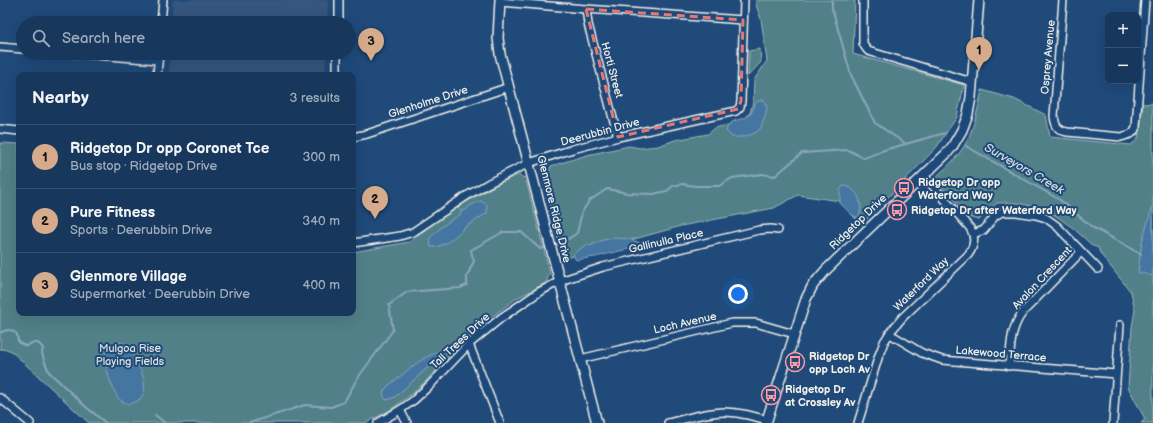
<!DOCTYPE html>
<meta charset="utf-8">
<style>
:root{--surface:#17385c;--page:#203f62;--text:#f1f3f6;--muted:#9eacbb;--line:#365272;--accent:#d6ab8b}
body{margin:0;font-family:"Balsamiq Sans",sans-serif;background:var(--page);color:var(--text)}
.controls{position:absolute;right:12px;top:12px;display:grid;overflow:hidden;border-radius:8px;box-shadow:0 4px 16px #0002}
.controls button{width:36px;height:36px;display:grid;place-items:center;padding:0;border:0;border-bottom:1px solid var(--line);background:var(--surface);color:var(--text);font:20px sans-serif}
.you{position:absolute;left:738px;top:294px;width:14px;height:14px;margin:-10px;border:3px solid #fff;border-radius:50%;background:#1a73e8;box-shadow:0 0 0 6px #1a73e833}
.badge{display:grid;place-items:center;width:26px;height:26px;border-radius:50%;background:var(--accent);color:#111;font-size:13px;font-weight:700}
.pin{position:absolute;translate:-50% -33px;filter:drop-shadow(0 1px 2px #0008)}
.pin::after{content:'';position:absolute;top:21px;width:14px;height:12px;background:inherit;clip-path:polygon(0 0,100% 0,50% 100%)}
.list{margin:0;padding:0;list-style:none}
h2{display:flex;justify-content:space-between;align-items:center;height:52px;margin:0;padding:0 16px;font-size:17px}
h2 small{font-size:13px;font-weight:400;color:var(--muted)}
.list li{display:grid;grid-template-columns:26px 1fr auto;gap:12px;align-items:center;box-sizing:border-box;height:64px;padding:0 16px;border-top:1px solid var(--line)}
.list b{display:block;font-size:15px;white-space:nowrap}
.list p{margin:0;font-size:13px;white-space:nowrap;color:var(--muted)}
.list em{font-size:13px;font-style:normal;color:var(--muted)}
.icon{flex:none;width:22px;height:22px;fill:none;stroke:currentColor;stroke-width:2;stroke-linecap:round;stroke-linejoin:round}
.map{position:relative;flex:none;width:1153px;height:423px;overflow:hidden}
.search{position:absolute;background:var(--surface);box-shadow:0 4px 16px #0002;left:16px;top:16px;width:340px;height:44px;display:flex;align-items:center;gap:10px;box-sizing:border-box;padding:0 14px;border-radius:22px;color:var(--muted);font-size:15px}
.panel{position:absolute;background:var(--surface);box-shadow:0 4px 16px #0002;left:16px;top:72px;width:340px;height:244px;border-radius:8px}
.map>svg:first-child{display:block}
.built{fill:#35577e}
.green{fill:#518089;stroke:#a2b8b8}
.water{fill:#4476a1;stroke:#8aa7bd}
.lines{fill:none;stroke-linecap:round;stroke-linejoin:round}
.stream{stroke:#8aa7bd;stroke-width:2}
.street-casing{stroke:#f4f1e8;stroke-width:10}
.secondary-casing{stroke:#f4f1e8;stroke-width:12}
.street{stroke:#1f4a7a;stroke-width:7}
.secondary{stroke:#1f4a7a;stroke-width:9}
.marked{fill:none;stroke:#e27875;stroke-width:3;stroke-dasharray:8 5;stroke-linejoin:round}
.labels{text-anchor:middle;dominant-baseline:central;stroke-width:4;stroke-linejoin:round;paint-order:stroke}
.street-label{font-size:11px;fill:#f4f1e8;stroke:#1f4a7a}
.poi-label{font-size:11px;font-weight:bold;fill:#f4f1e8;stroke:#1f4a7a;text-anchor:start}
.park-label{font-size:11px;fill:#dce0da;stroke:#1f4a7a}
.water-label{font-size:12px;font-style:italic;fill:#dadfdd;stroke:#1f4a7a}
</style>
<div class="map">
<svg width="1153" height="423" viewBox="0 0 1153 423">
<rect width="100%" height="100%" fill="#1f4a7a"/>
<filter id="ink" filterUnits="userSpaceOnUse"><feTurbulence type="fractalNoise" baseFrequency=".025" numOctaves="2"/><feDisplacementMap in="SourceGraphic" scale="8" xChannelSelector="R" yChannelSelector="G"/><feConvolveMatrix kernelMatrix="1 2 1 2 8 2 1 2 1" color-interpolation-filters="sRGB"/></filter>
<g filter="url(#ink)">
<g class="built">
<path d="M173,0H328L327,23H171Z"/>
<path d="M170,53H326L325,75H169Z"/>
</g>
<g class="green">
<path d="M756,0H855L853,54L964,85L957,117L936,148L861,225L840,201L798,195L774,208L681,226L563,259L544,183L551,166L587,155L629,146L640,148L658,146L675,140L708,134L715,128L743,121L750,113L753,102L754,80L767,61L761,19L756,5Z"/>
<path d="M760,49L761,62L748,76L749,51Z"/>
<path d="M982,90L1014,99L1046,115L1050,137L1131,145L1138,139L1143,104L1153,103V423H1141L1145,419L1128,387L1132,327L1135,310L1131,292L1102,256L1099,251V248L1093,246L1073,228L1046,209L1018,203H997L979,220L971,218L937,182V176C948,166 960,155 967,141C975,125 978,107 982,90Z"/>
<path d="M0,143L19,144V313H353V252L409,242L432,224L455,208L496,185L517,175L525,178L527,184L550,273L546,283L517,298L485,322L466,339L425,382L413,393L390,410L366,423H89L10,350L0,349Z"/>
</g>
<g class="water">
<path d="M763,100L767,107C766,113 763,124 760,129C754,136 740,138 732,137L726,131C727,129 727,127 729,125C733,118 746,121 751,113C756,107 752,101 763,100Z"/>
<path d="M843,186C858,186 865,207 858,218L852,215L840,203V190Z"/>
<path d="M481,201L487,205V213C481,217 475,221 468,225C457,233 447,248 431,247L430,238C439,228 449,221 461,214V210L464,211L473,204Z"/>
<path d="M1153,205V276L1138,272L1142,241Z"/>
<path d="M614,238L629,239L640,243L632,248L595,257L576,260L573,255L577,251L588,244L590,246L603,240Z"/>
<path d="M118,342L126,344C134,356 153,385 140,399C137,402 132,403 129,404C126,403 122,402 120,400C113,393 102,361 106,351C107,347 113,343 118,342Z"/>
<path d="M437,352L440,355L435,361L395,397L387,400L384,397L383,392L388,386L413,366L423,359Z"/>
</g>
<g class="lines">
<g class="stream">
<path d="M832,0V8L851,75L875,123L906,144"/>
<path d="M966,146L1060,200L1092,227L1141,254"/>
<path d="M553,245L561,244L577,233L582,212L589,201L607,189L627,193L653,194L667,191L673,186L682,184L696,186H719L732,178L762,174L775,176L802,153L848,150L864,158L884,150L945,133"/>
<path d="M0,333C7,329 11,329 17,334C17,341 19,344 26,346L32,343H38L43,348L42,353L44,360L49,372L86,407L106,423"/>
<path d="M155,415L165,423"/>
<path d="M249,423L305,405L331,407L344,402L357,379L393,330L389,305L407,292L460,288L467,285V276L474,261L472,255L471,250L503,232H521L540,249L547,247"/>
</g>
<defs>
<g id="street">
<path d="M863,0V43L865,47L868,51L972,82"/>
<path d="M1063,0L1054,116C1055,125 1057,130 1067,132L1121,137L1131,134L1134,131L1136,127L1145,0"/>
<path d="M500,2L586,9L743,20"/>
<path d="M586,9L588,24L618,137"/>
<path d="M161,23L163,0"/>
<path d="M339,23V0"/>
<path d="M0,47L23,49"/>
<path d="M71,53L158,60"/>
<path d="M157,75L159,53"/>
<path d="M337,75V53"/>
<path d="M0,129L19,131"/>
<path d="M353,137L367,134L509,87"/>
<path d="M973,234L984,230L995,216L1002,212H1016L1036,215L1046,218L1057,226L1098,269"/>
<path d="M353,243L400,236L413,232L468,195L489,183L529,163L573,149L618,137L736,111L740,107L741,101L744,0"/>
<path d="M890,334L922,353L942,360L1116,374"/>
<path d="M469,344L500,423"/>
<path d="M580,359L732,323H756L794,334"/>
<path d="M1009,366C1011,345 1010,329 1023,312L1081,252"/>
<path d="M0,398L30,423"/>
<path d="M400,410L407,423"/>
<path d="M378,423L400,410L414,400L430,385L469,344L501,318L539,292L560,281L603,267L759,230L771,229L778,230"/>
<path d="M668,423C686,419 705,412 724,412C739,412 753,416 767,420"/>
<path d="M858,423L879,355L884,342L891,331L903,317L968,255C974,247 976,237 970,228L924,176"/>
<path d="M1113,423L1120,325"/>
</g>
<g id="secondary">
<path d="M500,0L498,38L500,54L597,423"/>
<path d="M766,423L806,299L813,285L826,270L947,153L952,147L962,130L968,114L971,97L979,0"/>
</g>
</defs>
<use href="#street" class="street-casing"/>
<use href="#secondary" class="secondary-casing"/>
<use href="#street" class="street"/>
<use href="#secondary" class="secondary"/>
</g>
</g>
<path class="marked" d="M586,9L743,20L741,101L738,109L618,137Z"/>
<defs>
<symbol id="bus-ring" viewBox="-11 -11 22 22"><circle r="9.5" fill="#1f4a7a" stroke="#ff9aa2" stroke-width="1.5"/><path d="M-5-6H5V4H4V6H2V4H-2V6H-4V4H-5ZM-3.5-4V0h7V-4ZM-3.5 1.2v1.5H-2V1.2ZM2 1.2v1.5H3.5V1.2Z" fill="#ff9aa2"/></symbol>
</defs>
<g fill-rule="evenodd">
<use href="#bus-ring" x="893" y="177" width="22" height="22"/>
<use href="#bus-ring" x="886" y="199" width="22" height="22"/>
<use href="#bus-ring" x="784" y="351" width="22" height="22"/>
<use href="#bus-ring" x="760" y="384" width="22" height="22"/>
</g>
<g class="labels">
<g class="street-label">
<text transform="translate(1048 57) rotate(-85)">Osprey Avenue</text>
<text transform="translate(612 70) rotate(75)">Horti Street</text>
<text transform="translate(428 102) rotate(-18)">Glenholme Drive</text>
<text transform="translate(600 132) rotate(-15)">Deerubbin Drive</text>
<text transform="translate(554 209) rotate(76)">Glenmore Ridge Drive</text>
<text transform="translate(858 222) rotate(-44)">Ridgetop Drive</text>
<text transform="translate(666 241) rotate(-13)">Gallinulla Place</text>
<text transform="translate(1042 278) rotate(-47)">Avalon Crescent</text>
<text transform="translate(921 284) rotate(-44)">Waterford Way</text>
<text transform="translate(685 323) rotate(-13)">Loch Avenue</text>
<text transform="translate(460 341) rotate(-43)">Tall Trees Drive</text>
<text transform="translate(1001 354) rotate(5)">Lakewood Terrace</text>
</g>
<g class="poi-label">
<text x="918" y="182">Ridgetop Dr opp<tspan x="918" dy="13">Waterford Way</tspan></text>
<text x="911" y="210">Ridgetop Dr after Waterford Way</text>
<text x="809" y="356">Ridgetop Dr<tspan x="809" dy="13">opp Loch Av</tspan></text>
<text x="785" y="389">Ridgetop Dr<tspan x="785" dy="13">at Crossley Av</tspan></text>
</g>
<g class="park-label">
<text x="130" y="348">Mulgoa Rise<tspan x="130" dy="13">Playing Fields</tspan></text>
</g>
<g class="water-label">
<text transform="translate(1024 169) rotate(30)">Surveyors Creek</text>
</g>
</g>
</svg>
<div class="controls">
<button>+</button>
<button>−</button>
</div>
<div class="you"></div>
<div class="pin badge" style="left:979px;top:70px">1</div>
<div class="pin badge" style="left:375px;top:219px">2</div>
<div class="pin badge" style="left:371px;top:61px">3</div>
<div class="search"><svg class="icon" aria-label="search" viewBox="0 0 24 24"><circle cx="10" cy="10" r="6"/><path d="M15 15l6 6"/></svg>Search here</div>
<section class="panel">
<h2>Nearby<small>3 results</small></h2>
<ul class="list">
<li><span class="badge">1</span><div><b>Ridgetop Dr opp Coronet Tce</b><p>Bus stop · Ridgetop Drive</p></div><em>300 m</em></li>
<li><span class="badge">2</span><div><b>Pure Fitness</b><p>Sports · Deerubbin Drive</p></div><em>340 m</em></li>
<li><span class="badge">3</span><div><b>Glenmore Village</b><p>Supermarket · Deerubbin Drive</p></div><em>400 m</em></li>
</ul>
</section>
</div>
